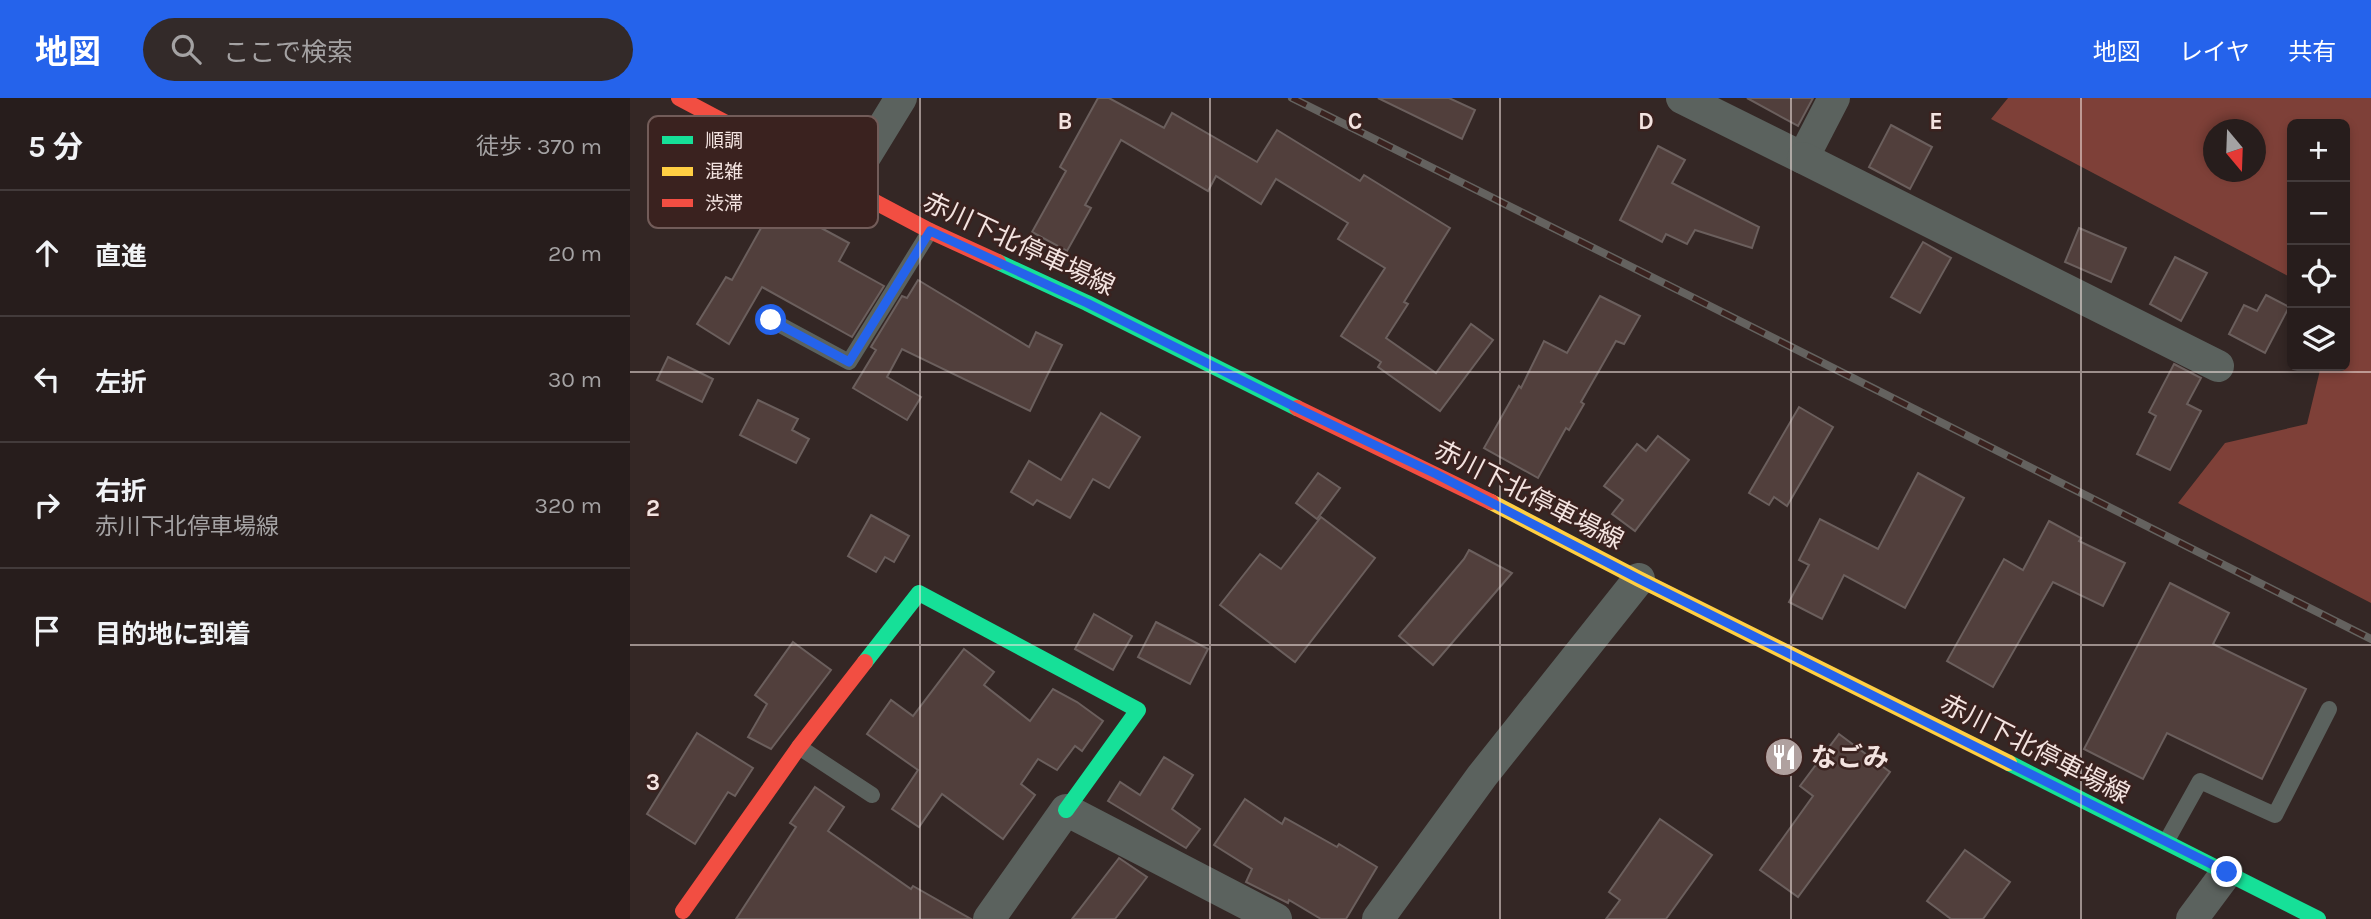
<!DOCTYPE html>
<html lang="ja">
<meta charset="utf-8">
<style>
:root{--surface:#271d1c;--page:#332a29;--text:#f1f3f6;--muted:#a4a2a3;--line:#433b3b;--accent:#2563eb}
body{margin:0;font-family:Karla,"Noto Sans JP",sans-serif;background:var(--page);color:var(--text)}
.controls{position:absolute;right:21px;top:21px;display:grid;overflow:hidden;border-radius:10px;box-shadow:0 4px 10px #0003}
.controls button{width:63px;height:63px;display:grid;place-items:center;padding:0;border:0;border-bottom:2px solid var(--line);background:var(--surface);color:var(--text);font:35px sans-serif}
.compass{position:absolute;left:1573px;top:21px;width:63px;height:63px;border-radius:50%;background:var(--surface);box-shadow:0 4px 10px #0003;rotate:161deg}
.stop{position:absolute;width:21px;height:21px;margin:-16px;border:5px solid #2563eb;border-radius:50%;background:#fff}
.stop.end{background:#2563eb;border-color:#fff;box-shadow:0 2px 7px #0008}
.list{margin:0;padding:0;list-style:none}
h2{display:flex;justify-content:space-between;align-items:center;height:91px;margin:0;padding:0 28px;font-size:30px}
h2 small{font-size:23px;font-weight:400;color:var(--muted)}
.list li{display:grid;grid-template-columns:46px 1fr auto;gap:21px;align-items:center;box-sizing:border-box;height:126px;padding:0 28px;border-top:2px solid var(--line)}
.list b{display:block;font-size:26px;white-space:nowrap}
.list p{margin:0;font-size:23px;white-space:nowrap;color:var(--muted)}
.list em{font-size:23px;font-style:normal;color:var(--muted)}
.icon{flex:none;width:38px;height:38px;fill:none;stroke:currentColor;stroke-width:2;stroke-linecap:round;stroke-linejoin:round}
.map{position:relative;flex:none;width:1741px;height:821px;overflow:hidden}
header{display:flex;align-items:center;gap:42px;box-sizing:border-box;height:98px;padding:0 35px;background:var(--accent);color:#fff}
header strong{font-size:33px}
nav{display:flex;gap:38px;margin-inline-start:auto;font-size:24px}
.search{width:490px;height:63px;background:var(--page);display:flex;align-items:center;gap:18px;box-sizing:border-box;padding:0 24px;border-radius:38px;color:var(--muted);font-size:26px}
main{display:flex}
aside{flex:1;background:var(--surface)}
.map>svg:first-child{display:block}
.forest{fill:#7e4038;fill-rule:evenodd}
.building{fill:#513f3c;stroke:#6b5f5d;stroke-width:2}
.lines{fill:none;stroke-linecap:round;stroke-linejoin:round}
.lane{stroke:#5b625e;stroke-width:16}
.street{stroke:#5b625e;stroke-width:32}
.fast{stroke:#16e098;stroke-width:16}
.slow{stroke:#ffcf43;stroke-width:16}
.jam{stroke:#f24e42;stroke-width:16}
.rail-casing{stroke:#64625f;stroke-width:8}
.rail{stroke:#3a221f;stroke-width:5;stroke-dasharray:16;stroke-linecap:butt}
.route{stroke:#2563eb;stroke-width:9}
.grid{fill:none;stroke:#f3e3e0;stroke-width:2;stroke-opacity:0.55}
.labels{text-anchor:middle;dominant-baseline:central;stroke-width:5;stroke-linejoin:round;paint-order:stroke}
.street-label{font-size:26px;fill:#f3e3e0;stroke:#3a221f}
.poi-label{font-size:26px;font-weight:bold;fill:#f3e3e0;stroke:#3a221f;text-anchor:start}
.key{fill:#3a221f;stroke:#725c59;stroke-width:2}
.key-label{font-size:19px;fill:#f3e3e0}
.grid-label{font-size:23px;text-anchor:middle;font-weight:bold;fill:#f3e3e0;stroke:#3a221f;stroke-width:5;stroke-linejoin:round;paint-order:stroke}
</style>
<header>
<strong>地図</strong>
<div class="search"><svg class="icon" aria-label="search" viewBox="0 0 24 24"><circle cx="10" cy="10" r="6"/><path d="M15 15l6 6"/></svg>ここで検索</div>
<nav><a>地図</a><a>レイヤ</a><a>共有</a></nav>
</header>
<main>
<aside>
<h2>5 分<small>徒歩 · 370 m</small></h2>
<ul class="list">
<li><svg class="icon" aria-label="ahead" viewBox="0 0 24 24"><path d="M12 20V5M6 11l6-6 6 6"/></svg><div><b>直進</b></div><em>20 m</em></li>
<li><svg class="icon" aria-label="left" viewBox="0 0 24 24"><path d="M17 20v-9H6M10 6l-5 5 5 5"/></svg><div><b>左折</b></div><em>30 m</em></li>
<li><svg class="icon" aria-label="right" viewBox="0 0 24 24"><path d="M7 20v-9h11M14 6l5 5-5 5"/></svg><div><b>右折</b><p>赤川下北停車場線</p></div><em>320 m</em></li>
<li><svg class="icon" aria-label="arrive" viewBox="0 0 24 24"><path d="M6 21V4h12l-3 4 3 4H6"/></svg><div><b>目的地に到着</b></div></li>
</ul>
</aside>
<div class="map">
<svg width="1741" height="821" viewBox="0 0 1741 821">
<rect width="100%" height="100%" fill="#342725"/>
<path class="forest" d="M1378,0H1741V505L1548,405L1595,345L1677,326L1691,268H1715V26H1662V180L1361,21ZM1584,32H1626V74H1584Z"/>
<g class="building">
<path d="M468,0H479L534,30L542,15L627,64L647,32L730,83L734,77L820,130L774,204L778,206L756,240L806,275L841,226L863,242L810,313L748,269L751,264L711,238L755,170L708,141L718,125L646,81L631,106L586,78L578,93L491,42L455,107L461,110L437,153L402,134L436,73L430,69Z"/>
<path d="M748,0H819L845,12L832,41Z"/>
<path d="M1117,0H1183L1168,28Z"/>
<path d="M1261,27L1302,49L1280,91L1239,69Z"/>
<path d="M1028,48L1055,62L1042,85L1129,129L1122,150L1065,132L1057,146L1036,136L1032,144L990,122Z"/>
<path d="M145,105L219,145L209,163L254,188L222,239L132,189L99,246L67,226L96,179L102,182Z"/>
<path d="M1449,130L1496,150L1481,184L1435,164Z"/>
<path d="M1293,144L1321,160L1290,215L1261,199Z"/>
<path d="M1545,159L1577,175L1551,223L1520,206Z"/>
<path d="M288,182L399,249L406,234L432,247L400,313L272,251L257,279L291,299L277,322L223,290L246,252L241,249L272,198L277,200Z"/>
<path d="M1636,197L1659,209L1635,255L1599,236L1614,207L1627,213Z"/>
<path d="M970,198L1010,218L994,246L986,243L951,304L954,306L939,332L936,330L908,380L854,350L889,288L891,290L914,243L937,255Z"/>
<path d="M38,259L83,281L72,304L27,282Z"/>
<path d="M1544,266L1571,280L1557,306L1571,313L1540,372L1507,356L1526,318L1519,314Z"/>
<path d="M128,302L168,321L162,332L179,341L166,365L110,337Z"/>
<path d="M1169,309L1203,329L1157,408L1144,399L1139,407L1119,395Z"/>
<path d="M471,315L510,339L479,390L463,381L440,420L407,402L403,407L381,394L399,363L431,382Z"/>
<path d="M1028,338L1059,362L1005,433L982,416L993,402L974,388L1007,346L1016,353Z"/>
<path d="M688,375L710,390L687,421L666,405Z"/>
<path d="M1288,375L1334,400L1275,510L1214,477L1192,521L1159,504L1179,467L1169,462L1190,421L1248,451Z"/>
<path d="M241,417L279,438L264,464L255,459L246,474L218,458Z"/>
<path d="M691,419L745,460L665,564L590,507L630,456L651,471Z"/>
<path d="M1419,423L1451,440L1449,443L1495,465L1473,508L1423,484L1363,589L1317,563L1374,461L1393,472Z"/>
<path d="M839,452L882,475L803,567L769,538L834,461Z"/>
<path d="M1540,485L1599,515L1583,546L1676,591L1632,681L1537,635L1513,681L1454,651Z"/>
<path d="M464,516L502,538L483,572L445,551Z"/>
<path d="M526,524L578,551L560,586L508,559Z"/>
<path d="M163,544L201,572L141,651L118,639L137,606L125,597Z"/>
<path d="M334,551L364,574L354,587L400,623L423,591L447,604L473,623L452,653L445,648L427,672L408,661L391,686L405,697L373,741L312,696L289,729L262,711L288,672L237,636L261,602L283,618Z"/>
<path d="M67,635L123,670L105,698L98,694L65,746L17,716Z"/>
<path d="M1209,636L1260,674L1168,799L1130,772L1183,698L1170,688Z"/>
<path d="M534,659L563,677L542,711L570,731L556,750L478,703L490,684L510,697Z"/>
<path d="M185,689L214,709L198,733L281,791L283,788L341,821H106L166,729L160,725Z"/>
<path d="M615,701L652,726L655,720L707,749L709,746L747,769L716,821H691L659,802L658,805L616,784L622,771L584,747Z"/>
<path d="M1030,721L1082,757L1036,821H976L990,802L979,794Z"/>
<path d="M1335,752L1380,784L1353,821H1321L1297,803Z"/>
<path d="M489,760L517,779L485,821H442Z"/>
</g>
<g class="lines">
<g class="lane">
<path d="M141,222L219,264L300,133"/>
<path d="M169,649L242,697"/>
<path d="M1536,744L1570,683L1645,717L1699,611"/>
</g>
<g class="street">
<path d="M1052,0L1173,60L1204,0"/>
<path d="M1173,60L1588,268"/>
<path d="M217,88L271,0"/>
<path d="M359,821L436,712L646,821"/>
<path d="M748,821L852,678L1009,481"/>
<path d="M1562,821L1597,774"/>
</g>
<g class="fast">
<path d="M368,164L457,205L667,310"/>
<path d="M235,564L289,495L508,612L436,712"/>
<path d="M1379,665L1688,821"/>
</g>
<path class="slow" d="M861,404L1009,481L1379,665"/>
<g class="jam">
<path d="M49,0L300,133L368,164"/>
<path d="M667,310L861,404"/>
<path d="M53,813L169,649L235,564"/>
</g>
<defs>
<path id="rail" d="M662,0L1068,202L1741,541"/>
</defs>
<use href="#rail" class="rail-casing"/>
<use href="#rail" class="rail"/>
</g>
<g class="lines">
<path class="route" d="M141,222L219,264L300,133L457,205L673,313L806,376L1009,481L1597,774"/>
</g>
<path class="grid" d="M290,0V821M580,0V821M870,0V821M1161,0V821M1451,0V821M0,274H1741M0,547H1741"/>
<defs>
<symbol id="restaurant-disc" viewBox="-11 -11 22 22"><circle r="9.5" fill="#b0a19f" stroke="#3a221f"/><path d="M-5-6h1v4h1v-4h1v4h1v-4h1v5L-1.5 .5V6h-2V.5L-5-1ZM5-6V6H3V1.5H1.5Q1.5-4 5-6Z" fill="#fff"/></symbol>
</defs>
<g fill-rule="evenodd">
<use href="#restaurant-disc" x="1132" y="637" width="44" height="44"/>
</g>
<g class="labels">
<g class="street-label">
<text transform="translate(389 146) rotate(25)">赤川下北停車場線</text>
<text transform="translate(899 397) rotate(27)">赤川下北停車場線</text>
<text transform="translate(1405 651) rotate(27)">赤川下北停車場線</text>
</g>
<g class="poi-label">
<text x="1181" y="659">なごみ</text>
</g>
</g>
<rect x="18" y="18" width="230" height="112" rx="10" class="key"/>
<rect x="32" y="38" width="31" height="8" fill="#16e098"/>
<rect x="32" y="69" width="31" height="9" fill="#ffcf43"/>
<rect x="32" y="101" width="31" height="8" fill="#f24e42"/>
<g class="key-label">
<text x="75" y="49">順調</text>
<text x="75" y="80">混雑</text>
<text x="75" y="112">渋滞</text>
</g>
<g class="grid-label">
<text x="435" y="31">B</text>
<text x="725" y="31">C</text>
<text x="1016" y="31">D</text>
<text x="1306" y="31">E</text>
<text x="23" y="418">2</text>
<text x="23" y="692">3</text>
</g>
</svg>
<div class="controls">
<button>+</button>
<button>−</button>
<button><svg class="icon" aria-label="locate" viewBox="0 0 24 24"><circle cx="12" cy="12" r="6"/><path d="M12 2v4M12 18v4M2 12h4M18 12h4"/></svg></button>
<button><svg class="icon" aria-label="layers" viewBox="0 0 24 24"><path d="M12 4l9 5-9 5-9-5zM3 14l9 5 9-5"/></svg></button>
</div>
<svg class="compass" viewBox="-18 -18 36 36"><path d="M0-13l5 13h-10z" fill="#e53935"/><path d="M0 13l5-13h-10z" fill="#a4a2a3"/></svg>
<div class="stop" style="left:141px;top:222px"></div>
<div class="stop end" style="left:1597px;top:774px"></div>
</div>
</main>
